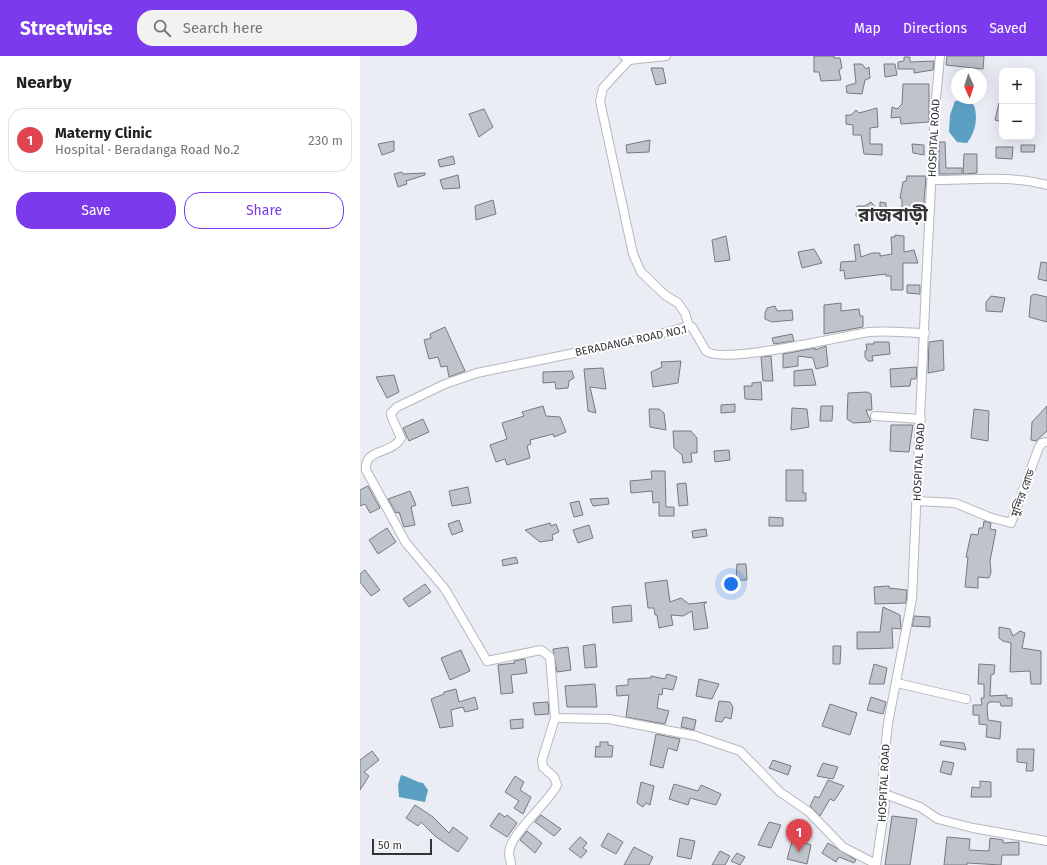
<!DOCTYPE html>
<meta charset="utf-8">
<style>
:root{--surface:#fff;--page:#f2f2f2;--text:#222;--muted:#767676;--line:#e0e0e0;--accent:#7c3aed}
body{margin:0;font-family:"Fira Sans","Noto Sans Bengali",sans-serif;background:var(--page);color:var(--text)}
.controls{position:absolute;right:12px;top:12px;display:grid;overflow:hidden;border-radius:8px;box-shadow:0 4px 16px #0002}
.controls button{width:36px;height:36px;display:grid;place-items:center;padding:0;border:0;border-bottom:1px solid var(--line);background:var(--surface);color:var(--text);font:20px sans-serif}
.compass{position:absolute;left:591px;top:12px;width:36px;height:36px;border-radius:50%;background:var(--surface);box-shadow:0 4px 16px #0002;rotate:177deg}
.scale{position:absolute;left:12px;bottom:10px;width:60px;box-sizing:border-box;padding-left:4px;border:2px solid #333437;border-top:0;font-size:11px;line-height:14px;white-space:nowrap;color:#333437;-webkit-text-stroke:3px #fff;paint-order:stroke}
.you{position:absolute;left:371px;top:528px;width:14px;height:14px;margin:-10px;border:3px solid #fff;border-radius:50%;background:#1a73e8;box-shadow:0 0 0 6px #1a73e833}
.badge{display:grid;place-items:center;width:26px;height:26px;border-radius:50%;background:var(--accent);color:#fff;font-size:13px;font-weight:700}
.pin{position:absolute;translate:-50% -33px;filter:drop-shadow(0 1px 2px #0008)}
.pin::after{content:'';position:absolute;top:21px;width:14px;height:12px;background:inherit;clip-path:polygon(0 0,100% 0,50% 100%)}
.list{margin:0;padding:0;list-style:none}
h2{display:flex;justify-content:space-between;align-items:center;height:52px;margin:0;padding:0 16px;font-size:17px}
h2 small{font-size:13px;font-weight:400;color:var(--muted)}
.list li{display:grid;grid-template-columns:26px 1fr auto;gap:12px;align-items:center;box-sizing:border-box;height:64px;margin:0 8px 8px;padding:0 8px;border:1px solid var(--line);border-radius:16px}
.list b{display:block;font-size:15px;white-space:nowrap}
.list p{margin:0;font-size:13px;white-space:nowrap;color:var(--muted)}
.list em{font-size:13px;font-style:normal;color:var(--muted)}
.actions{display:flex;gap:8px;padding:12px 16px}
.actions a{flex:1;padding:9px 0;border:1px solid var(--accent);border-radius:16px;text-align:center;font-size:14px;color:var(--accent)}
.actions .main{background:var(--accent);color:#fff}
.icon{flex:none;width:22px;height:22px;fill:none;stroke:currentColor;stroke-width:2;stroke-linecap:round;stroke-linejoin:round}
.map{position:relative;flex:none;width:687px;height:809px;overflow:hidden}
header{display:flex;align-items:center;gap:24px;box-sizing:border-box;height:56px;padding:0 20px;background:var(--accent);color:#fff}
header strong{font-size:19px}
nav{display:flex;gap:22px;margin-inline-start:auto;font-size:14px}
.search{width:280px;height:36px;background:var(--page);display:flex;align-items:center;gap:10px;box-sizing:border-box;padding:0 14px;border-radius:16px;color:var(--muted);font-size:15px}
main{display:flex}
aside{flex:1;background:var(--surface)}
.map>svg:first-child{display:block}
.water{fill:#5b9fc3}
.building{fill:#bfc4ca;stroke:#757a80}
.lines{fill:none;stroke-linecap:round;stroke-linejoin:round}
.minor-casing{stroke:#b5b8bf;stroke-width:10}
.minor{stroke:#fff;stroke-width:8}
.labels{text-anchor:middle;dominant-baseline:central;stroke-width:4;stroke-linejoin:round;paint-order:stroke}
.street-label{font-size:11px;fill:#333437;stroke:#fff}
.town-label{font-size:19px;font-weight:bold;fill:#333437;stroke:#fff}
</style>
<header>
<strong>Streetwise</strong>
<div class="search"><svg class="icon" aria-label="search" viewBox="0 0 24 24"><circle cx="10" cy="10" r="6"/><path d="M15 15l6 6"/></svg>Search here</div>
<nav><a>Map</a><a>Directions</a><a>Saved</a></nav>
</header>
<main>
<aside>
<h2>Nearby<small></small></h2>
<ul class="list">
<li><span class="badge" style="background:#e0444e">1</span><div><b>Materny Clinic</b><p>Hospital · Beradanga Road No.2</p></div><em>230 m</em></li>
</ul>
<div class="actions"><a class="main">Save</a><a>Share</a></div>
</aside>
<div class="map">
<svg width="687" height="809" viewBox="0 0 687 809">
<rect width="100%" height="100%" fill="#eaedf4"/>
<g class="water">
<path d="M606,44L614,49C618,62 616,75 607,87L597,86L589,76L590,59L595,45Z"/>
<path d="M41,719C50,721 55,726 63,727L68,734L65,746L39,741L38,729Z"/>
</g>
<g class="building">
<path d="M454,0H474V2H480L482,12L479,14L481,24L461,25L459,16H454Z"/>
<path d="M587,0H624L623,13L586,9Z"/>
<path d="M544,1H550V6L574,5L573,14L554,17V13H538V6L544,5Z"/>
<path d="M494,8H502L506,13L509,11L510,22L505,24L502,38L487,37L486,30L496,27Z"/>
<path d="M524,8H535L537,19L525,21Z"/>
<path d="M291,12H303L306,27L296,29Z"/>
<path d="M543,28H569V66L541,68L540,61L531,62L532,51L537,53L542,48Z"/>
<path d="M639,47H642V66L635,64Z"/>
<path d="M517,52L518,71L510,72V88H522V99L504,98L501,79H493V69L486,68V59H491L496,54L499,57Z"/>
<path d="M124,53L133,71L119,81L109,58Z"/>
<path d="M290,84L289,96L267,97L266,89Z"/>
<path d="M34,85V95L22,99L18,88Z"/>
<path d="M579,86H585L586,112H602V118H579Z"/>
<path d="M552,88L564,89V99L553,97Z"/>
<path d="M661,89H675L674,96H661Z"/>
<path d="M636,91H653L652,103L636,102Z"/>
<path d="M604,98H617V117L603,118Z"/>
<path d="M93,100L95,108L80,111L78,104Z"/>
<path d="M42,116L43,118L65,117V119L46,125L47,128L38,131L34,118Z"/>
<path d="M98,119L100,132L83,133L80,124Z"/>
<path d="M547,120H566L563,158H542V143L540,142L543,126L546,125Z"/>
<path d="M133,144L136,158L116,164L115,150Z"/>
<path d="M511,146L520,157V146L526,147V160H496L497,150H505Z"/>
<path d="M535,179L544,180V196L554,194L558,207H543V234H531V220H526V218L485,223L484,214L480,215L481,206L496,205L494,189L499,188L501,201L512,197H520V200L532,198L531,181H535Z"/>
<path d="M366,180L370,204L355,206L352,184Z"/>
<path d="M454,193L462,207L442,212L438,196Z"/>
<path d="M681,206L687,207V225L678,223Z"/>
<path d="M547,229H560V238L547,237Z"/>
<path d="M674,238L687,241V266L669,261L671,240Z"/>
<path d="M631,240L645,242L642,256L626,255V246Z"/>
<path d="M481,247V255L499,253L500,260H503V271L464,278V249Z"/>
<path d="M415,250L417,255L432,254L433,264L412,266L405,263V257L407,252Z"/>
<path d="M85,271L105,315L89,321L87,310L81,311L78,301L69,303L64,284L71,282L70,278Z"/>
<path d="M432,278L434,285L414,288L412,282Z"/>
<path d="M583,284L584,314L568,317L569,286Z"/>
<path d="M514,286H529L530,298L512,300L513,305H508L505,301V295L507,294L506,288H514Z"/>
<path d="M466,290L468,310L456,313L453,302L438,300V310L423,312V298L455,292V294Z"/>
<path d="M411,300L413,325H403L401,301Z"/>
<path d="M321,305L318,327L293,331L291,316L302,311L301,306Z"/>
<path d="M557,311L556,323H551L550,330L531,331L530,313Z"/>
<path d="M243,312L246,333L230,331L236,357L228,355L224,313Z"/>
<path d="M452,313L456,329L434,330V315Z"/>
<path d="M212,315L214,322L209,325L208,332L196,333L195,326L183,327V316Z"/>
<path d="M34,319L39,336L27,342L16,321Z"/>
<path d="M401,326L402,344L385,343L384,330H392V327Z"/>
<path d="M507,336L511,338L512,354H506L511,366L493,367L487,363L488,337Z"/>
<path d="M375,348V356L361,357V349Z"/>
<path d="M183,350L186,360L200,361L206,376L194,381L193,378L170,384L171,388L167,390L170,402L147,409L145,403L136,406L130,389L147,383L142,367L164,360L162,356Z"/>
<path d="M461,350H473L472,365H460Z"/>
<path d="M687,350V375L676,385L671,384L672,366Z"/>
<path d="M432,352L447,353L449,371L431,374Z"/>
<path d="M289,353H299L304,357L306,374L290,371Z"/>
<path d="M614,353L629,355L628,385L611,382Z"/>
<path d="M63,363L69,376L49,385L43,372Z"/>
<path d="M531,369H553L549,396L530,395Z"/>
<path d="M313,375H331L337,382V397H331L332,406L323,407L322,399L314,392Z"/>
<path d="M369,394L370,404L355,406L354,395Z"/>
<path d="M426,414H443V437H446V445H426Z"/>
<path d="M291,415H305L306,451H314V460H299V446L293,447L292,435L271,437L270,425L292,423Z"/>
<path d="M326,427L328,449L319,450L317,428Z"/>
<path d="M8,430L20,452L10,457L5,448L0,450V434Z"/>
<path d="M108,431L111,447L92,450L89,435Z"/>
<path d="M50,435L56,449L51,451L55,469L44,471L39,456L36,457L28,443Z"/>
<path d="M248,442L249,448L233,450L230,443Z"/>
<path d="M219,445L223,459L214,461L210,447Z"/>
<path d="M409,461L423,462V470H409Z"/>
<path d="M99,464L103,475L92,479L88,468Z"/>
<path d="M624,465L631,467L630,473L636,474L630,505L631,516L629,522L618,521V532L605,531L608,501H606L611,478L618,479L619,472H623Z"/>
<path d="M190,467L191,470L196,468L199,476L192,479L193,484L180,486L165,474Z"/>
<path d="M229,469L233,482L218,487L213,474Z"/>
<path d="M27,472L36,486L18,498L9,484Z"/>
<path d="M346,473L347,480L333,482L332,475Z"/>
<path d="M156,501L158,507L143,510L142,504Z"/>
<path d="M377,508H386L387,524H376Z"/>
<path d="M5,514L20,534L11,540L0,526V518Z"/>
<path d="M307,524L310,546L321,542L329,548L347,546L344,548L348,572L334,574L332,555L323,560L311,559L313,569L299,572L297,559H295L294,552H288L285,527Z"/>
<path d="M65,528L71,536L49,551L43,543Z"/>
<path d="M529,530V532L547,534L546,547L515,548L514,531Z"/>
<path d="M271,549L272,565L253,567L252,551Z"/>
<path d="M523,551L540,559L541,573L532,572L533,592L497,593V576H520Z"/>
<path d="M554,560L570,561V571L552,570Z"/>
<path d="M639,571L650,573L653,580L660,575L665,577L662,592L681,595V628H671L670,615L650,616L651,587L643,585L639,582Z"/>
<path d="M235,588L237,611L225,612L223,590Z"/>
<path d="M473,590H481L480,608H473Z"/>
<path d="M208,591L211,614L197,616L193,593Z"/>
<path d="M101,594L110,615L90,624L81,602Z"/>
<path d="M165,603L167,617L151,619L153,637L141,638L138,609L155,607L154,605Z"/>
<path d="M514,608L527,612L524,628H509Z"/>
<path d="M619,608L635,609L634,618L631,619L630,640L647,639V642H652V650H641L640,646H629L627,650L628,664L641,666L640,683L626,681L627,669L619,668V659H613V649H622L621,642H624V628H618Z"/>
<path d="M307,618L317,621L313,634L303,632L302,639L299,638L297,652L309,655L305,668L266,661L269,639L257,640L256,630L268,629V623L291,622V620L305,623Z"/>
<path d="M339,623L359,628L352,643L336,640Z"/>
<path d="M235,628L237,651H207L205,630Z"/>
<path d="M96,633L99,646L115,641L118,653L105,656L103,651L91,654L93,670L80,672L71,643L84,638V636Z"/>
<path d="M511,641L526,646L523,658L507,654Z"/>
<path d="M359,645L370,646L373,651L371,663L365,661L362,666L355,665Z"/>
<path d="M188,646L189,658L175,659L173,647Z"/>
<path d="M470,648L497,657L490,679L462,670Z"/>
<path d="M323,661L336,664L334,674L321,671Z"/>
<path d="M163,663V672L151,673L150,664Z"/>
<path d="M296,678L320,683L317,695L308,692L303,712L290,709Z"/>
<path d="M581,685L604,687L606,694L580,689Z"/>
<path d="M240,686H248V689L253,690L252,701H235L236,690L240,691Z"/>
<path d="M657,693H674L673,715H666L667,707L657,706Z"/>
<path d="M12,695L19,704L4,716L9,720L0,734V704Z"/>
<path d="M413,704L431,710L428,719L409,712Z"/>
<path d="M583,705L594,707L591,719L580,716Z"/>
<path d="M463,707L478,711L473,723L457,720Z"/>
<path d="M155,720L164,726L160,734L171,741L163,758L154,752L159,745L145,736Z"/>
<path d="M468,724L484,730L474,745L470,743L460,760L450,750L455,740L459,742Z"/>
<path d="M620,725L631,726V741H611L612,731L620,732Z"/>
<path d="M281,726L294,730L290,749L286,747L283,751L277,747Z"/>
<path d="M314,728L338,735L341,729L361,738L356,749L330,742L328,749L309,743Z"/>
<path d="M55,749L73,761L89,777L93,771L108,782L98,796L75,780L61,766L58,770L46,762Z"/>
<path d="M139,757L145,761L147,759L157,767L147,781L130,770Z"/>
<path d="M181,759L201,773L194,780L175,766Z"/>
<path d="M532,760L557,763L550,809H525Z"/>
<path d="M409,766L421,769L411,792L398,789Z"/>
<path d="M167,775L182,787L175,797L160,784Z"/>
<path d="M248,777L263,786L256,798L241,790Z"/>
<path d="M220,781L227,787L223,792L227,795L221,802L209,793Z"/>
<path d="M587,781L610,783L609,794L629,795L630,782L643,784V787L659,786V799H642L641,809L607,807V809H584Z"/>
<path d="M320,782L335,785L331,803L317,800Z"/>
<path d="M433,782L451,789L447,808L427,803Z"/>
<path d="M468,787L496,804L494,807L479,801L476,806L462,797Z"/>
<path d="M274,791L293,801L289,809H264Z"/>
<path d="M360,795L370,800L365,809H352Z"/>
<path d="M377,797L385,801L380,809L371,805Z"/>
</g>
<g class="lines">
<defs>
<g id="minor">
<path d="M264,0L269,4L306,0"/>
<path d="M269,4L243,32L240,45L273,198L281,216L305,239L318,247L325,257L329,270"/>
<path d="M573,124C610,124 651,119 687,129"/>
<path d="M515,360L561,363"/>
<path d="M557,445L595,447L629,461L651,467L679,391L682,387L687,386"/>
<path d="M537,627L606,643"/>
<path d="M522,737L560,751L578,763L613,772L687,785"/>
<path d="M516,808L483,791L449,756L420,736L380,695L336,680L249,663L195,662L190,601L181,594L176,595L127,605L85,533L46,487L6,414C4,392 31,399 41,382L32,362L31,357L37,351L85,328L117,317L278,284L329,270L332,271L346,295C362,309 483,280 509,276C527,274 547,277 565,277"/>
<path d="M151,809C151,805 149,801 149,797C150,777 187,749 197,729L194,721L183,711L182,704L195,662"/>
<path d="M516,809L525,749L522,737L524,704L528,667L552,543L566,228L575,53L580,0"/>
</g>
</defs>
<use href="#minor" class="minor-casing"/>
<use href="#minor" class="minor"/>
</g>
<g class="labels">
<g class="street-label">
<text transform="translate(574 82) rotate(-87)">HOSPITAL ROAD</text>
<text transform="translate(271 285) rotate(-12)">BERADANGA ROAD NO.1</text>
<text transform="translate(559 406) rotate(-87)">HOSPITAL ROAD</text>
<text transform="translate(663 437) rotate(-70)">মুন্দির রোড</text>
<text transform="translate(524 727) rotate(-87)">HOSPITAL ROAD</text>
</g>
<g class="town-label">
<text x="533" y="158">রাজবাড়ী</text>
</g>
</g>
</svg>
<div class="controls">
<button>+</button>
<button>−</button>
</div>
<svg class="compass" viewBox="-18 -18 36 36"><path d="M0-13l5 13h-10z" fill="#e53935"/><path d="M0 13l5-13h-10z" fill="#767676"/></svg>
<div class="scale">50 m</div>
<div class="you"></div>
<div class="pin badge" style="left:439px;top:796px;background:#e0444e">1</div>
</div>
</main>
